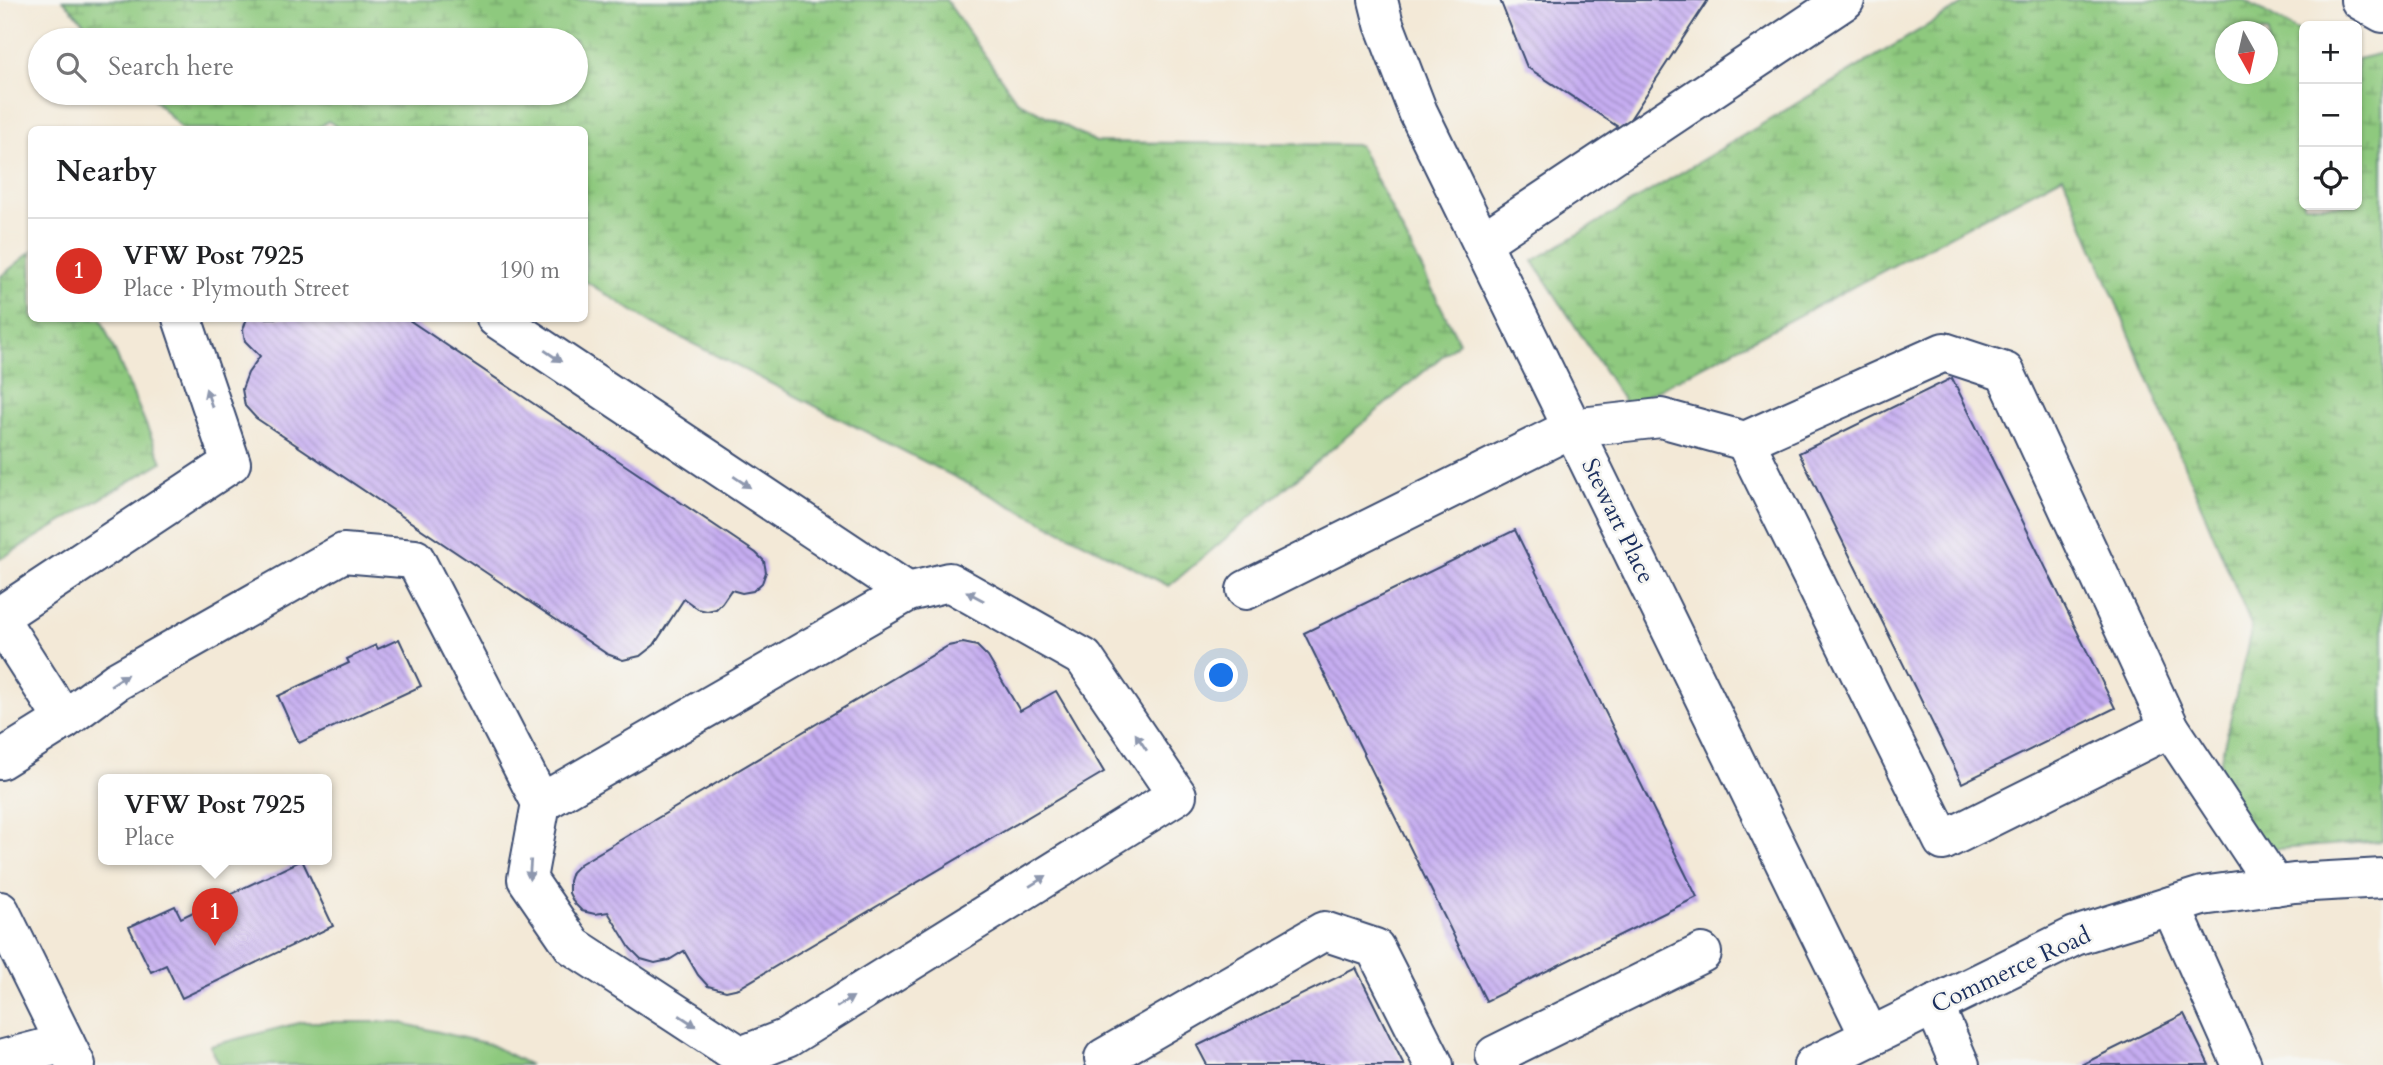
<!DOCTYPE html>
<meta charset="utf-8">
<style>
:root{--surface:#fff;--page:#f6f6f6;--text:#202124;--muted:#757577;--line:#e0e0e0;--accent:#d93025}
body{margin:0;font-family:Cardo,serif;background:var(--page);color:var(--text)}
.controls{position:absolute;right:21px;top:21px;display:grid;overflow:hidden;border-radius:10px;box-shadow:0 2px 5px #0004}
.controls button{width:63px;height:63px;display:grid;place-items:center;padding:0;border:0;border-bottom:2px solid var(--line);background:var(--surface);color:var(--text);font:35px sans-serif}
.compass{position:absolute;left:2215px;top:21px;width:63px;height:63px;border-radius:50%;background:var(--surface);box-shadow:0 2px 5px #0004;rotate:172deg}
.you{position:absolute;left:1222px;top:676px;width:24px;height:24px;margin:-18px;border:5px solid #fff;border-radius:50%;background:#1a73e8;box-shadow:0 0 0 10px #1a73e833}
.badge{display:grid;place-items:center;width:46px;height:46px;border-radius:50%;background:var(--accent);color:#fff;font-size:23px;font-weight:700}
.pin{position:absolute;translate:-50% -58px;filter:drop-shadow(0 2px 4px #0008)}
.pin::after{content:'';position:absolute;top:37px;width:24px;height:21px;background:inherit;clip-path:polygon(0 0,100% 0,50% 100%)}
.popup{position:absolute;left:98px;top:774px;width:234px;height:91px;box-sizing:border-box;display:grid;place-content:center;border-radius:10px;background:var(--surface);filter:drop-shadow(0 2px 5px #0005);font-size:23px;white-space:nowrap;color:var(--muted)}
.popup b{font-size:26px;color:var(--text)}
.popup::after{content:'';position:absolute;left:50%;top:100%;margin-left:-14px;border:14px solid transparent;border-top-color:var(--surface)}
.list{margin:0;padding:0;list-style:none}
h2{display:flex;justify-content:space-between;align-items:center;height:91px;margin:0;padding:0 28px;font-size:30px}
h2 small{font-size:23px;font-weight:400;color:var(--muted)}
.list li{display:grid;grid-template-columns:46px 1fr auto;gap:21px;align-items:center;box-sizing:border-box;height:105px;padding:0 28px;border-top:2px solid var(--line)}
.list b{display:block;font-size:26px;white-space:nowrap}
.list p{margin:0;font-size:23px;white-space:nowrap;color:var(--muted)}
.list em{font-size:23px;font-style:normal;color:var(--muted)}
.icon{flex:none;width:38px;height:38px;fill:none;stroke:currentColor;stroke-width:2;stroke-linecap:round;stroke-linejoin:round}
.map{position:relative;flex:none;width:2383px;height:1065px;overflow:hidden}
.search{position:absolute;background:var(--surface);box-shadow:0 2px 5px #0004;left:28px;top:28px;width:560px;height:77px;display:flex;align-items:center;gap:18px;box-sizing:border-box;padding:0 24px;border-radius:38px;color:var(--muted);font-size:26px}
.panel{position:absolute;background:var(--surface);box-shadow:0 2px 5px #0004;left:28px;top:126px;width:560px;height:196px;border-radius:10px}
.map>svg:first-child{display:block}
.wetland{fill:url(#wetland-marsh);stroke:#547c6e;stroke-width:2;fill-rule:evenodd}
.park{fill:#8ec97e;stroke:#547c6e;stroke-width:2}
.building{fill:url(#building-back-hatch)}
.lines{fill:none;stroke-linecap:round;stroke-linejoin:round}
.minor-casing{stroke:#3b4b70;stroke-width:42}
.minor{stroke:#fff;stroke-width:38}
.oneway{fill:#8d97ae}
.labels{text-anchor:middle;dominant-baseline:central;stroke-width:5;stroke-linejoin:round;paint-order:stroke}
.street-label{font-size:24px;fill:#1b2f5e;stroke:#f6f6f2}
</style>
<div class="map">
<svg width="2383" height="1065" viewBox="0 0 2383 1065">
<defs>
<pattern id="wetland-marsh" width="20" height="14" patternUnits="userSpaceOnUse" patternTransform="scale(1.75)"><rect width="20" height="14" fill="#8ec97e"/><path d="M1 5h8M5 5V1M11 12h8M15 12V8" fill="none" stroke="#73a46a"/></pattern>
<pattern id="building-back-hatch" width="6" height="6" patternUnits="userSpaceOnUse" patternTransform="scale(1.75)"><rect width="6" height="6" fill="#c6adf1"/><path d="M-1 5l2 2M0 0l6 6M5-1l2 2" fill="none" stroke="#a08dc6"/></pattern>
</defs>
<rect width="100%" height="100%" fill="#f6f6f2"/>
<filter id="ink" filterUnits="userSpaceOnUse"><feTurbulence type="fractalNoise" baseFrequency=".0143" numOctaves="2"/><feDisplacementMap in="SourceGraphic" scale="14" xChannelSelector="R" yChannelSelector="G"/><feConvolveMatrix kernelMatrix="1 2 1 2 8 2 1 2 1" color-interpolation-filters="sRGB"/></filter>
<filter id="wash" filterUnits="userSpaceOnUse"><feTurbulence type="fractalNoise" baseFrequency=".00686" numOctaves="4" result="noise"/><feDisplacementMap in="SourceGraphic" scale="28" xChannelSelector="R" yChannelSelector="G"/><feGaussianBlur stdDeviation="1.57" result="paint"/><feColorMatrix in="noise" values="0 0 0 0 0 0 0 0 0 0 0 0 0 0 0 0 0 1.4 0 .05"/><feComposite in="paint" operator="in"/></filter>
<g filter="url(#wash)">
<rect width="100%" height="100%" fill="#f3e9d7"/>
<g class="wetland">
<path d="M63,0H946L1017,101L1096,142L1359,145L1459,342L1169,586L652,323L585,281L584,130H342L328,121L317,129H182L148,93H576V40H100Z"/>
<path d="M1970,0H2245L2304,35V205H2357V59L2383,53V841L2262,850L2219,767L2252,627L2063,176L1627,406L1533,261ZM2226,32H2268V74H2226Z"/>
<path d="M31,252L32,318L101,319L162,462L0,559V277Z"/>
</g>
<path class="park" d="M302,1022H397L489,1044L530,1065H220L210,1046Z"/>
<g id="blocks">
<g class="building">
<path d="M1500,0H1708L1623,130L1527,67Z"/>
<path d="M247,318H406L756,553L764,561L766,572L762,583L753,591L742,593L731,590L722,603L716,609L707,611L698,609L684,599L654,645L640,656L623,660L607,654L256,418L245,406L242,389L248,373L260,356L245,341L243,330Z"/>
<path d="M1952,378L2115,708L1962,783L1799,453Z"/>
<path d="M1515,530L1697,897L1486,1001L1304,633Z"/>
<path d="M399,639L421,686L299,743L278,696L349,663L347,659L376,645L378,649Z"/>
<path d="M963,643L977,646L988,657L1020,711L1056,691L1104,772L739,988L726,991L708,986L698,975L684,951L669,960L655,963L641,959L630,948L608,912L595,914L582,911L574,903L569,893V881L572,872L580,864L948,646Z"/>
<path d="M302,860L333,926L182,998L166,965L151,972L129,927L175,906L181,918Z"/>
<path d="M1356,968L1404,1065H1207L1197,1046Z"/>
<path d="M2184,1014L2209,1065H2081Z"/>
</g>
</g>
</g>
<g filter="url(#ink)">
<use href="#blocks" fill-opacity="0" stroke="#3b4b70" stroke-width="2"/>
<g class="lines">
<defs>
<g id="minor">
<path d="M1378,0L1384,24L1418,112L1870,1037"/>
<path d="M2360,0L2383,13"/>
<path d="M1482,242L1845,0"/>
<path d="M496,318L908,592"/>
<path d="M1745,441L1943,841L2170,728"/>
<path d="M1246,590L1572,428L1661,418L1745,441L1944,352L2005,372L2170,728L2275,886"/>
<path d="M0,616L231,463L182,318"/>
<path d="M0,620L64,720"/>
<path d="M0,760L64,720L117,681L343,553L415,559L541,803L527,879L573,946L741,1056L787,1038L1177,795L1084,658L949,582L908,592L541,803"/>
<path d="M2171,906L2242,1065"/>
<path d="M0,911L76,1065"/>
<path d="M1934,1005L1960,1065"/>
<path d="M1104,1058L1324,931L1375,948L1434,1065"/>
<path d="M0,1060L65,1043"/>
<path d="M1500,1065L1495,1055L1702,953"/>
<path d="M1813,1065L2075,936L2202,896L2294,883L2383,878"/>
</g>
</defs>
<use href="#minor" class="minor-casing"/>
<use href="#minor" class="minor"/>
</g>
<defs><path id="oneway-solid" d="M-6-.8H1V-3.2L6.5 0L1 3.2V.8H-6Z" transform="scale(1.75)"/></defs>
<g class="oneway">
<use href="#oneway-solid" transform="translate(553 356) rotate(34)"/>
<use href="#oneway-solid" transform="translate(209 398) rotate(-109)"/>
<use href="#oneway-solid" transform="translate(742 482) rotate(34)"/>
<use href="#oneway-solid" transform="translate(975 596) rotate(-151)"/>
<use href="#oneway-solid" transform="translate(119 680) rotate(-33)"/>
<use href="#oneway-solid" transform="translate(1141 742) rotate(-124)"/>
<use href="#oneway-solid" transform="translate(530 870) rotate(94)"/>
<use href="#oneway-solid" transform="translate(1038 881) rotate(-32)"/>
<use href="#oneway-solid" transform="translate(845 1002) rotate(-32)"/>
<use href="#oneway-solid" transform="translate(688 1021) rotate(33)"/>
</g>
</g>
<g class="labels">
<g class="street-label">
<text transform="translate(1618 521) rotate(64)">Stewart Place</text>
<text transform="translate(2011 970) rotate(-25)">Commerce Road</text>
</g>
</g>
</svg>
<div class="controls">
<button>+</button>
<button>−</button>
<button><svg class="icon" aria-label="locate" viewBox="0 0 24 24"><circle cx="12" cy="12" r="6"/><path d="M12 2v4M12 18v4M2 12h4M18 12h4"/></svg></button>
</div>
<svg class="compass" viewBox="-18 -18 36 36"><path d="M0-13l5 13h-10z" fill="#e53935"/><path d="M0 13l5-13h-10z" fill="#757577"/></svg>
<div class="you"></div>
<div class="pin badge" style="left:215px;top:946px">1</div>
<div class="popup"><b>VFW Post 7925</b>Place</div>
<div class="search"><svg class="icon" aria-label="search" viewBox="0 0 24 24"><circle cx="10" cy="10" r="6"/><path d="M15 15l6 6"/></svg>Search here</div>
<section class="panel">
<h2>Nearby<small></small></h2>
<ul class="list">
<li><span class="badge">1</span><div><b>VFW Post 7925</b><p>Place · Plymouth Street</p></div><em>190 m</em></li>
</ul>
</section>
</div>
